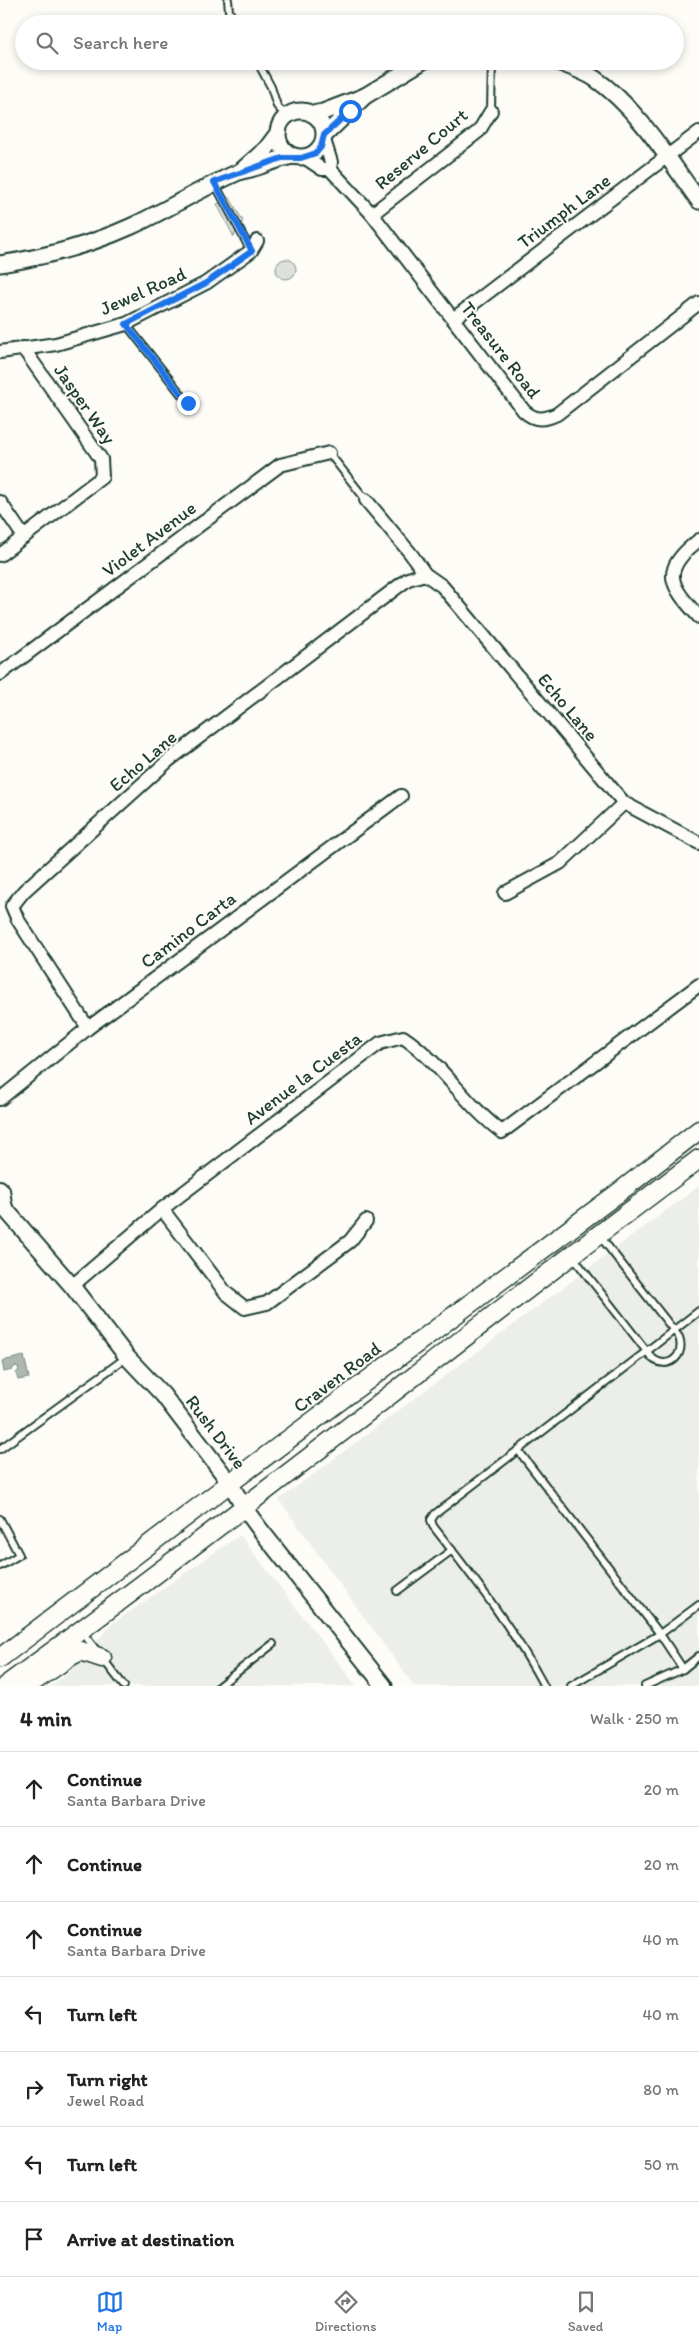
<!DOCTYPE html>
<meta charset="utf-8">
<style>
:root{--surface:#fff;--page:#f2f2f2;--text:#222;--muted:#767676;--line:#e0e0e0;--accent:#1a73e8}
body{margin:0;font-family:Itim,sans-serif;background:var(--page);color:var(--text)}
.stop{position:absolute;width:15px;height:15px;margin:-11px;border:4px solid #1a73e8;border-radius:50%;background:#fff}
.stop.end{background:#1a73e8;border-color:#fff;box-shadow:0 1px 5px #0008}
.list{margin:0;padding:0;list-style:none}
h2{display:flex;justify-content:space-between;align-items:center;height:65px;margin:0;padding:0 20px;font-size:21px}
h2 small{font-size:16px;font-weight:400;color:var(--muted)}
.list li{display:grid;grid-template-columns:32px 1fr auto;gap:15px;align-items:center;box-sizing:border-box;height:75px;padding:0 20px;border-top:1px solid var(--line)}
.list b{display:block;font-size:19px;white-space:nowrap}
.list p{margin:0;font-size:16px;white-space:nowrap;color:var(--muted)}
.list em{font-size:16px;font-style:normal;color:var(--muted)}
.icon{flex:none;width:28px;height:28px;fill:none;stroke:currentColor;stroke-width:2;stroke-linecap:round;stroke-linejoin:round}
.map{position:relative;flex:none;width:699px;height:1686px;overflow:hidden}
.search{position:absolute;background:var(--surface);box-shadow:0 2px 8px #0003;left:15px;right:15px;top:15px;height:55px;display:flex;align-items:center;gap:12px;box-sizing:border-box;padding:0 18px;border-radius:28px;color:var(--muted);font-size:19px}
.sheet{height:590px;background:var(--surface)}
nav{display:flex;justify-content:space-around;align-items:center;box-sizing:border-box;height:70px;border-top:1px solid var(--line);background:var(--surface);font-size:14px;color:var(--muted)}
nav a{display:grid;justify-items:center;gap:2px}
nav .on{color:var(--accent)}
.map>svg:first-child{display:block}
.built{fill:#eceee9}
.green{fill:#dde0db;stroke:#7e8e88}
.water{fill:#aeb8b1;stroke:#75877f}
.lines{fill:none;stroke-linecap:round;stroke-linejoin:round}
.service-casing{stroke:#1f3d34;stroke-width:10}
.minor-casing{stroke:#1f3d34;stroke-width:16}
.tertiary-casing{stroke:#1f3d34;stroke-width:19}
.secondary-casing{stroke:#1f3d34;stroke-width:21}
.service{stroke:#fdfcf7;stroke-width:6}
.minor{stroke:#fdfcf7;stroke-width:12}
.tertiary{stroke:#fdfcf7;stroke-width:15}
.secondary{stroke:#fdfcf7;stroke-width:18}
.route{stroke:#1a73e8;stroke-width:6}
.labels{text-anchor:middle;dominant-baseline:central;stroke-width:4;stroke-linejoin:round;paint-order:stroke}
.street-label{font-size:19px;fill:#1f3d34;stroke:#fdfcf7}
</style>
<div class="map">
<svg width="699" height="1686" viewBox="0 0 699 1686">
<rect width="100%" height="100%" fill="#fdfcf7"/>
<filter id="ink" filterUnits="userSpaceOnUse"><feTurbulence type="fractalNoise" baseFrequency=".02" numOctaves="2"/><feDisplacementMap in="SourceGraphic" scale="10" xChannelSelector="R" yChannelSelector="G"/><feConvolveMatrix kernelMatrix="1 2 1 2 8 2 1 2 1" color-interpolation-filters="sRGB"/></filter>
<g filter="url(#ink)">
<g class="built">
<path d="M699,1186V1686H414L279,1500Z"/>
<path d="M240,1535L356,1686H50L67,1675L112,1624Z"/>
</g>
<g class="green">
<path d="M230,198L243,221L237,228L234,237L217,204Z"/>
<circle cx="286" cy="269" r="10"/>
</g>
<path class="water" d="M24,1356L29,1378L18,1380L16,1373L19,1370L18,1367L15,1366L12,1370L4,1372L2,1361Z"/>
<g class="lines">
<defs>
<g id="service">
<path d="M228,0L229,11L236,24"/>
<path d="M257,61L271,87L277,106L287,117"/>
<path d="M491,111L492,61"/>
<path d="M215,184L251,251"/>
<path d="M126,324L188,403"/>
<path d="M329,453L366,500"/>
<path d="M573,1257L652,1358C668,1371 686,1356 679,1337L599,1235"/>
<path d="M0,1449L127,1357"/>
<path d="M518,1450L660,1634L683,1669"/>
<path d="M0,1519L19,1555L0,1566"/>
<path d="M397,1591L452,1550"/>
<path d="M82,1632L97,1651"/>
<path d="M103,1659L124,1686"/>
<path d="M219,1686L273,1644"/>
<path d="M544,1686C513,1628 473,1577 433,1526L431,1520L435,1514L699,1311"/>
<path d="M571,1686L660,1634L699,1605"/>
<path d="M645,1686L683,1669L699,1656"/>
</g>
<g id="minor">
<path d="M304,157L322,169H330L331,162L324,140"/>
<path d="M330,169L372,214L524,411C535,421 544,420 557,414L699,303"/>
<path d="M372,214L479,131L491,111"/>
<path d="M453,319L699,132"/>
<path d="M0,352L56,344L126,324L206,283L251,251L257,241"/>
<path d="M366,500L411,554L425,574L442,586L624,803L699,843"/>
<path d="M0,502L24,537"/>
<path d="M699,540C659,571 670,585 699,617"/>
<path d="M0,555L102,477L101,459L23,348"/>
<path d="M0,674L280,465L329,453"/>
<path d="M505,893L560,863L624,803"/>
<path d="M88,1028L18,920L12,906L24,891L169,760L408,579L425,574"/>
<path d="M0,1099L88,1028L401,796"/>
<path d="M0,1187L3,1190L6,1210L0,1209"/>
<path d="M162,1209L226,1293L245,1308L267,1303L350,1241L366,1221"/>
<path d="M72,1286L162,1209L380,1043L403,1037C441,1062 465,1105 502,1132L699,985"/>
</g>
<g id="tertiary">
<path d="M555,61C568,66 583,71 594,78C637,107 669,160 699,201"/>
<path d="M365,96L423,61"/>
<circle cx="301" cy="134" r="23"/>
<path d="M312,114L323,112L365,96L325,135"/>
<path d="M278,133L266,149L241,171C260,169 275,158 294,156"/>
<path d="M0,264C45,257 90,245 132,226C169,209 203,187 241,171"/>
<path d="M6,1210L72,1286L127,1357L163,1395L230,1483L245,1509L259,1528L384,1686"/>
</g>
<g id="secondary">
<path d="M0,1658L230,1483L618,1193L699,1130"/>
<path d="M5,1686C240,1515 466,1333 699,1159"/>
<path d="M24,1686L30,1684L71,1656L81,1651L102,1658"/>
</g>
</defs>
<use href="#service" class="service-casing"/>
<use href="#minor" class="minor-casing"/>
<use href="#tertiary" class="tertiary-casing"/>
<use href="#secondary" class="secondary-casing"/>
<use href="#service" class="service"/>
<use href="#minor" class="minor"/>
<use href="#tertiary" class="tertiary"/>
<use href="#secondary" class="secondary"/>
</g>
</g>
<g class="lines" filter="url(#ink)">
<path class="route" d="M188,403L126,324L206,283L252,251L214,182L282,158H301L316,153L321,147L324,135L350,111"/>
</g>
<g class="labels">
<g class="street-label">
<text transform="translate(421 149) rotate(-40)">Reserve Court</text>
<text transform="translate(564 211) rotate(-37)">Triumph Lane</text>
<text transform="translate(143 291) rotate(-24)">Jewel Road</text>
<text transform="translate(501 350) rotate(52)">Treasure Road</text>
<text transform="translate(85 404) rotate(55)">Jasper Way</text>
<text transform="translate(149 539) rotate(-37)">Violet Avenue</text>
<text transform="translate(568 707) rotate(50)">Echo Lane</text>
<text transform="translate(143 761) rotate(-41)">Echo Lane</text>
<text transform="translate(188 930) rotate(-37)">Camino Carta</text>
<text transform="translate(303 1078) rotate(-37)">Avenue la Cuesta</text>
<text transform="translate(337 1377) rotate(-37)">Craven Road</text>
<text transform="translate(216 1432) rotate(53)">Rush Drive</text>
</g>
</g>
</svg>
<div class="stop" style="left:350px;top:111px"></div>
<div class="stop end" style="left:188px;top:403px"></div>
<div class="search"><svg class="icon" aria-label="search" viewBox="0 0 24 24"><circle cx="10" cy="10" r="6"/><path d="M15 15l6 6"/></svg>Search here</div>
</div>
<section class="sheet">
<h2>4 min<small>Walk · 250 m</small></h2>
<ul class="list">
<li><svg class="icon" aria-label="ahead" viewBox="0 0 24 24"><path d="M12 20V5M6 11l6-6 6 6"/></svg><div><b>Continue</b><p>Santa Barbara Drive</p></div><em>20 m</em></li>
<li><svg class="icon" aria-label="ahead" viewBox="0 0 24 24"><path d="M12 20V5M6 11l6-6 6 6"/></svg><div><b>Continue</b></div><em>20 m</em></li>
<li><svg class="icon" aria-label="ahead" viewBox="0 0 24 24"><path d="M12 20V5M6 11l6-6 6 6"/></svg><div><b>Continue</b><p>Santa Barbara Drive</p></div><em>40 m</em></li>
<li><svg class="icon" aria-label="left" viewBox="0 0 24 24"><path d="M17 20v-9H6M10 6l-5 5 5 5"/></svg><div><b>Turn left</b></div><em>40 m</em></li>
<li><svg class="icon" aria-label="right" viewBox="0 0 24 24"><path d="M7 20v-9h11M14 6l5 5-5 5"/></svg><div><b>Turn right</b><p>Jewel Road</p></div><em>80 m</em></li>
<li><svg class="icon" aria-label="left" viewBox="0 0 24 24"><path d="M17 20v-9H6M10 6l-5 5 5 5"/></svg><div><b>Turn left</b></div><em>50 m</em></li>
<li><svg class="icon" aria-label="arrive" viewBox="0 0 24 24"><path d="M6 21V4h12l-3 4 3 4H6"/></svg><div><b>Arrive at destination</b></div></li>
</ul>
</section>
<nav>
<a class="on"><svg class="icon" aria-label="map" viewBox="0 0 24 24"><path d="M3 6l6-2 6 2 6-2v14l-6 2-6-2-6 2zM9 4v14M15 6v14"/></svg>Map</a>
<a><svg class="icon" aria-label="directions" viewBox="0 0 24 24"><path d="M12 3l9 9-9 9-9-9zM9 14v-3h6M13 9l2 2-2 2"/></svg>Directions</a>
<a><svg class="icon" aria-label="saved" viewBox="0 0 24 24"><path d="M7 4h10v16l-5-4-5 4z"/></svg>Saved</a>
</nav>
